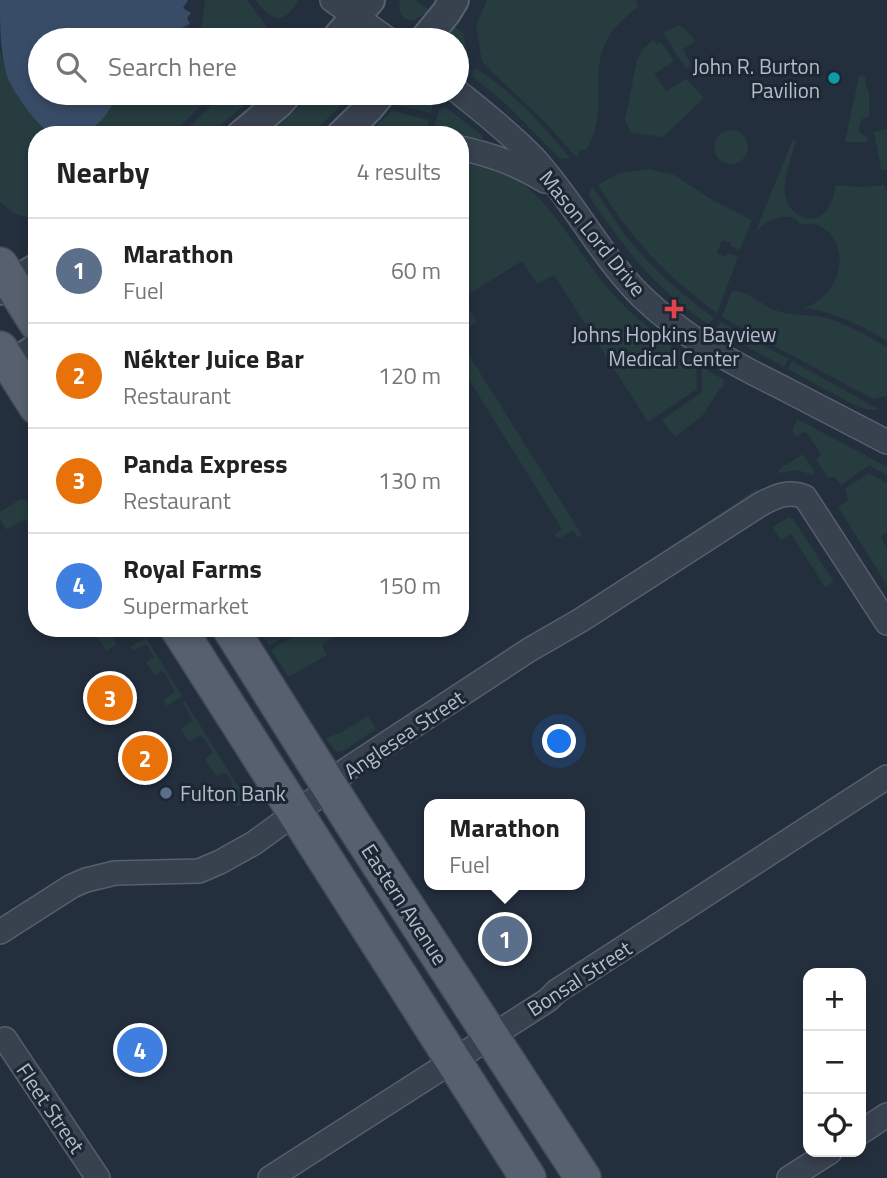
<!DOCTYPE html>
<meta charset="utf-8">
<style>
:root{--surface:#fff;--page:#f2f2f2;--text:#222;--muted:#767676;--line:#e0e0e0;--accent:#0b8043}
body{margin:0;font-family:"Titillium Web",sans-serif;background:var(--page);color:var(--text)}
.controls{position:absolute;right:21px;bottom:21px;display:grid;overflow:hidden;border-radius:14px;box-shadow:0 4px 10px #0003}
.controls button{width:63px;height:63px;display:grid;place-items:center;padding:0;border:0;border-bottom:2px solid var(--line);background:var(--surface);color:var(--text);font:35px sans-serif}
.you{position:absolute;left:560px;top:742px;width:24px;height:24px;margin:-18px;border:5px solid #fff;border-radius:50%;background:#1a73e8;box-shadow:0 0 0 10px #1a73e833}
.badge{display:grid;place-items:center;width:46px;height:46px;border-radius:50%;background:var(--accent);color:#fff;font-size:23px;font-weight:700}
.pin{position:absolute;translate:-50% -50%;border:4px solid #fff;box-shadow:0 2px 7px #0006}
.popup{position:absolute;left:424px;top:799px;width:161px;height:91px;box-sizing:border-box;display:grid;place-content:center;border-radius:14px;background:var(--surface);filter:drop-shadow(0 2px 5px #0005);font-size:23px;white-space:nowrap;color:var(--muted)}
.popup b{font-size:26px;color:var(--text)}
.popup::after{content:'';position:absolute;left:50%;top:100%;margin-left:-14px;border:14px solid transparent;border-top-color:var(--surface)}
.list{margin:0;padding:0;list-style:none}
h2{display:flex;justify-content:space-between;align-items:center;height:91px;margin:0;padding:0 28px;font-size:30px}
h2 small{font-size:23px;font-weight:400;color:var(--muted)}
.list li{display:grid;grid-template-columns:46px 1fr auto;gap:21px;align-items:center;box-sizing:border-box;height:105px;padding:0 28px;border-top:2px solid var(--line)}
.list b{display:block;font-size:26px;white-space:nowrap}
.list p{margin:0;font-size:23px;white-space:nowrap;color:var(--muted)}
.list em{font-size:23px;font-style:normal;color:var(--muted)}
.icon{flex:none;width:38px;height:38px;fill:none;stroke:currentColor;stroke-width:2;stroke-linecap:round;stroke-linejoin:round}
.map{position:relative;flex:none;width:887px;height:1178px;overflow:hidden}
.search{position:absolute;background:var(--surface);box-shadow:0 4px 10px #0003;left:28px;top:28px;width:441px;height:77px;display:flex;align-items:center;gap:18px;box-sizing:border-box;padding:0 24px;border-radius:38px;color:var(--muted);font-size:26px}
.panel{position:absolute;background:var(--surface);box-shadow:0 4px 10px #0003;left:28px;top:126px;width:441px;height:511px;border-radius:28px}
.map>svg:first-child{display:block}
.green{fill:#263c3f}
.water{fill:#394c67}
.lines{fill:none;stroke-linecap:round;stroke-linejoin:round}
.minor-casing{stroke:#565f6c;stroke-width:26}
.tertiary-casing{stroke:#565f6c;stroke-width:32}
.primary-casing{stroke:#414a57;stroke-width:38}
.minor{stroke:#38414e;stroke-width:23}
.tertiary{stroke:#38414e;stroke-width:28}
.primary{stroke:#56606e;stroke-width:35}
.culture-dot{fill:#0f9aa8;stroke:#1d2633;stroke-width:2.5}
.health-dot{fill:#e0444e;stroke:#1d2633;stroke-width:2.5}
.service-dot{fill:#5c6f8a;stroke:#1d2633;stroke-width:2.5}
.labels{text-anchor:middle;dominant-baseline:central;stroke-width:6;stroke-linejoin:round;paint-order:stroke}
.poi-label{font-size:21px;fill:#b4bcc9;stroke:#1d2633;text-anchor:end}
.street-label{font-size:21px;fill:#b4bcc9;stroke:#1d2633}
</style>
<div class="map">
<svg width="887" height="1178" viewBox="0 0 887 1178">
<rect width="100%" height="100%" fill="#242f3e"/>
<g class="green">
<path d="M205,0H247L269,30V34L264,40H178L183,34L180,28L188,25L192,34L201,30Z"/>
<path d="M256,0H298C285,26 270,21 256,0Z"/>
<path d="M401,0H415L429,10L414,20C402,21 396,11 401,0Z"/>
<path d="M487,0H636L638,7C625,18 611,28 605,44C590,77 609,119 585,151L584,149L578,152L579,155L576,157L545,122L492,72L482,61L476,26Z"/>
<path d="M679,25L685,29L696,41L683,49L691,65L686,69L663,33Z"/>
<path d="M454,26L463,33L468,57L462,65H458L457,63V40H449L452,27Z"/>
<path d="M653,40L657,44L661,42L674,61L654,74L666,91L686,79L704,98L663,137L631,133L625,120L637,60L643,49Z"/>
<path d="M0,49L8,77L19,99H115L117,93H214L171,135H37V218C20,218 12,213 0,202Z"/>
<path d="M475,68C512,91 543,125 570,158L560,159L507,105L471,75Z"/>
<path d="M859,75L866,76L865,84L869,92V116C860,118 858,124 860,133L867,137L868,142H845Z"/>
<path d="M224,93H259L209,135H181Z"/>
<path d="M313,93H353L311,135H270Z"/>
<path d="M406,93H427L434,98L431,113L396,105Z"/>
<path d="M445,107L482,135L483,139L433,131L439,111Z"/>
<path d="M392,111L429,120L426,131L383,135L377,125Z"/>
<path d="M887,129V169L881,170L874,132Z"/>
<circle cx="731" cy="147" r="17"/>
<path d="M793,139L796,140C792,158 783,177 785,195C788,214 811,228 826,211C832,204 834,194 836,185L863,187L884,185L887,191V341C865,327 830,310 803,308C839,299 856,244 818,225C812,222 808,225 802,224C792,221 803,222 793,218C779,213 763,223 755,233Z"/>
<path d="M460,157C470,160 482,162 492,166C547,188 573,247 609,290C634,319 665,341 696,364L697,389L648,422L554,275L537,284L522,261L462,298L477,322L460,333Z"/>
<path d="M648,169L674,175L712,200L752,220L740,250L730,246L732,243L722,240L717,253L726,257L728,253L738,257L717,313C689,292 662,270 640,243C624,225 611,205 598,185L617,174Z"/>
<path d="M592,186C604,202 614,220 626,236C651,268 681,294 714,318L708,324C653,287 625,249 589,196Z"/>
<path d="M732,291C751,291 762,307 780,312C794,316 809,314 823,317C846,323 867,336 887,347V396L873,399L745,330L722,317Z"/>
<path d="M720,322L789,359L784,367L717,330Z"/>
<path d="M460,341L580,532L582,535L578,538L573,530L559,539L554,535L562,529L460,365Z"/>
<path d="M792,361L880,410L865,409L856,406L788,369Z"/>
<path d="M702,367L724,380L723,389L720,388L703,415L675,437L662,420L702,392Z"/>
<path d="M797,419L887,467V475L869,465L841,485L834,477L828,478L816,459L821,454L807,433L804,432L796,437L792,430Z"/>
<path d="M803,454L815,473L813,475L797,470L780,473L778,470Z"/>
<path d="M869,473L887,483V533L884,534L881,538L887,549V585L838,507L848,500L845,489Z"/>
<path d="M758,488L760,493L618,585L616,583L612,586L613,589L597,599L581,606Z"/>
<path d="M21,499L29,501L37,513V538L25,519L8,529H6L0,519V512Z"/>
<path d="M789,517L793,519L834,582L825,587L791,534L781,540L772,527Z"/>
<path d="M92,628H107L117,644L106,651Z"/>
<path d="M258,628H297L269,646Z"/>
<path d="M306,628H348L322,645L327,655L289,677L271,650Z"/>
<path d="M146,638L182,696L167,706L163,700L175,692L164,672L161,671L155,676L146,662L154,657L146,644L133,651L130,647Z"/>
<path d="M185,701L247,801L237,807L228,798L234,794L231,788L233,784L226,773H223L216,776L205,759L213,752L201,735L189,742L181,729L193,721L183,703Z"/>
<path d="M368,716L376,729L343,751L336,752L326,738L340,733Z"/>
</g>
<path class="water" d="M0,0H188L183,8L191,13L187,18L190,24L181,28L183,33L178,40H40V93H117C108,118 94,134 66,134C59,134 51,134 45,129C33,120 12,90 7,76C0,51 0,26 0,0Z"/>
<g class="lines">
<defs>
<g id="minor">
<path d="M332,0L389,40"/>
<path d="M457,91C483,112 510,133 533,157C573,200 599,254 641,296C682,336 732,363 783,388C817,406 852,424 887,442"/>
<path d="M460,148C493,155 516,164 545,181"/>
<path d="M0,932L72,886L86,880L115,873L199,871L220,862L254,843L330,788L346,770L529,650L581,620L761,504C776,496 789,490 805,497L887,623"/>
<path d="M5,1039L98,1178"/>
<path d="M861,1132L887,1115"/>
<path d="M270,1178L548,1000L557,991L887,777"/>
<path d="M789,1178L830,1152"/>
</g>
<g id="tertiary">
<path d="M335,40L370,0"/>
<path d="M424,40L446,13L454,0"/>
<path d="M241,135L278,104L288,93"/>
<path d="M341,135L369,108L381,93"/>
<path d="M0,290L37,268"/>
<path d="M10,365L37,348"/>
</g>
<g id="primary">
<path d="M0,265L37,323"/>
<path d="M0,349L37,407"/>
<path d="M178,628L528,1178"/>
<path d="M230,628L353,824L583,1178"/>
</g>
</defs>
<use href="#minor" class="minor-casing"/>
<use href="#tertiary" class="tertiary-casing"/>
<use href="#primary" class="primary-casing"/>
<use href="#minor" class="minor"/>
<use href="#tertiary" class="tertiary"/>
<use href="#primary" class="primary"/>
</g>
<circle class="culture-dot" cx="834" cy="78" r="7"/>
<path class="health-dot" d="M670.5 298.5h7v7h7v7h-7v7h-7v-7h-7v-7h7z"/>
<circle class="service-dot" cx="166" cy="793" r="7"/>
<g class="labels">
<g class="poi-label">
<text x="820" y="66">John R. Burton<tspan x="820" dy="24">Pavilion</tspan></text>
<text x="674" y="334" text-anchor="middle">Johns Hopkins Bayview<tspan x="674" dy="24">Medical Center</tspan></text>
<text x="180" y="793" text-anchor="start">Fulton Bank</text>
</g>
<g class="street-label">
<text transform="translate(593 233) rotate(51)">Mason Lord Drive</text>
<text transform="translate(404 734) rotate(-34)">Anglesea Street</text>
<text transform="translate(405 904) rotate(57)">Eastern Avenue</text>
<text transform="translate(579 978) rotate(-33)">Bonsal Street</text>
<text transform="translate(51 1108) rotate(56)">Fleet Street</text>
</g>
</g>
</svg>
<div class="controls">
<button>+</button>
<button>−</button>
<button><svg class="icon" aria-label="locate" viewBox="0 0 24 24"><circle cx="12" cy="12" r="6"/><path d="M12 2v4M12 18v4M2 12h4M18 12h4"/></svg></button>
</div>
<div class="you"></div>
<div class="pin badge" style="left:505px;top:939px;background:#5c6f8a">1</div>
<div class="popup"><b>Marathon</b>Fuel</div>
<div class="pin badge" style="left:145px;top:758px;background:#e8710a">2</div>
<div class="pin badge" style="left:110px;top:698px;background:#e8710a">3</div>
<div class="pin badge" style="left:140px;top:1050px;background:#3f7fe0">4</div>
<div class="search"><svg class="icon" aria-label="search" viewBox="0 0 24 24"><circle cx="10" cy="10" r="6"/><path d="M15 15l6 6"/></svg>Search here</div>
<section class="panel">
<h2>Nearby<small>4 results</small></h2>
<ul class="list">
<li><span class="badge" style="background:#5c6f8a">1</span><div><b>Marathon</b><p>Fuel</p></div><em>60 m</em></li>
<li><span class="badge" style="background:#e8710a">2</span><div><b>Nékter Juice Bar</b><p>Restaurant</p></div><em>120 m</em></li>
<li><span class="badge" style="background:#e8710a">3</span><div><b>Panda Express</b><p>Restaurant</p></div><em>130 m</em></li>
<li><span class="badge" style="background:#3f7fe0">4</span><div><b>Royal Farms</b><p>Supermarket</p></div><em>150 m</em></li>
</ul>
</section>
</div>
